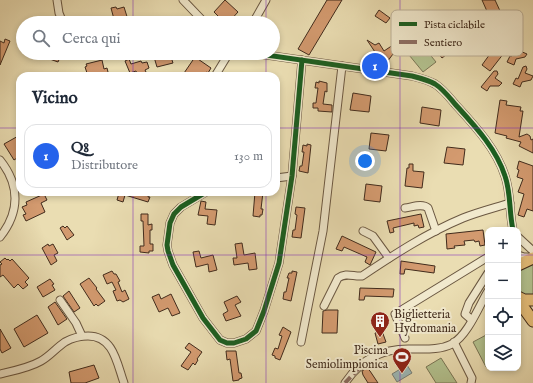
<!DOCTYPE html>
<html lang="it">
<meta charset="utf-8">
<style>
:root{--surface:#fff;--page:#f6f6f7;--text:#1f2937;--muted:#747a83;--line:#e0e1e3;--accent:#2563eb}
body{margin:0;font-family:"IM FELL English",serif;background:var(--page);color:var(--text)}
.controls{position:absolute;right:12px;bottom:12px;display:grid;overflow:hidden;border-radius:8px;box-shadow:0 2px 6px #0003}
.controls button{width:36px;height:36px;display:grid;place-items:center;padding:0;border:0;border-bottom:1px solid var(--line);background:var(--surface);color:var(--text);font:20px sans-serif}
.you{position:absolute;left:365px;top:161px;width:14px;height:14px;margin:-10px;border:3px solid #fff;border-radius:50%;background:#1a73e8;box-shadow:0 0 0 6px #1a73e833}
.badge{display:grid;place-items:center;width:26px;height:26px;border-radius:50%;background:var(--accent);color:#fff;font-size:13px;font-weight:700}
.pin{position:absolute;translate:-50% -50%;border:2px solid #fff;box-shadow:0 1px 4px #0006}
.list{margin:0;padding:0;list-style:none}
h2{display:flex;justify-content:space-between;align-items:center;height:52px;margin:0;padding:0 16px;font-size:17px}
h2 small{font-size:13px;font-weight:400;color:var(--muted)}
.list li{display:grid;grid-template-columns:26px 1fr auto;gap:12px;align-items:center;box-sizing:border-box;height:64px;margin:0 8px 8px;padding:0 8px;border:1px solid var(--line);border-radius:12px}
.list b{display:block;font-size:15px;white-space:nowrap}
.list p{margin:0;font-size:13px;white-space:nowrap;color:var(--muted)}
.list em{font-size:13px;font-style:normal;color:var(--muted)}
.icon{flex:none;width:22px;height:22px;fill:none;stroke:currentColor;stroke-width:2;stroke-linecap:round;stroke-linejoin:round}
.map{position:relative;flex:none;width:533px;height:383px;overflow:hidden}
.search{position:absolute;background:var(--surface);box-shadow:0 2px 6px #0003;left:16px;top:16px;width:264px;height:44px;display:flex;align-items:center;gap:10px;box-sizing:border-box;padding:0 14px;border-radius:22px;color:var(--muted);font-size:15px}
.panel{position:absolute;background:var(--surface);box-shadow:0 2px 6px #0003;left:16px;top:72px;width:264px;height:124px;border-radius:12px}
.map>svg:first-child{display:block}
.green{fill:#b3c28f;stroke:#7a7656}
.water{fill:#9db9b7;stroke:#788079}
.building{fill:#d39a6f;stroke:#412b1c}
.lines{fill:none;stroke-linecap:round;stroke-linejoin:round}
.minor-casing{stroke:#6b5842;stroke-width:9}
.highway-casing{stroke:#412b1c;stroke-width:13}
.minor{stroke:#f1e9cd;stroke-width:7}
.highway{stroke:#e5be79;stroke-width:11}
.quiet{stroke:#8d6e63;stroke-width:4;stroke-dasharray:8 4;stroke-linecap:butt}
.cycleway-casing{stroke:#f1e9cd;stroke-width:8}
.cycleway{stroke:#1b5e20;stroke-width:5}
.grid{fill:none;stroke:#7b2cbf;stroke-width:1;stroke-opacity:0.55}
.labels{text-anchor:middle;dominant-baseline:central;stroke-width:4;stroke-linejoin:round;paint-order:stroke}
.poi-label{font-size:12px;fill:#412b1c;stroke:#f1e9cd;text-anchor:start}
.key{fill:#f1e9cd;stroke:#bcb098;stroke-width:1}
.key-label{font-size:11px;fill:#412b1c}
</style>
<div class="map">
<svg width="533" height="383" viewBox="0 0 533 383">
<rect width="100%" height="100%" fill="#eaddb2"/>
<filter id="stains"><feTurbulence type="fractalNoise" baseFrequency=".005" numOctaves="4"/><feColorMatrix values="0 0 0 0 .2 0 0 0 0 .09 0 0 0 0 .02 0 0 0 .5 -.17"/></filter>
<radialGradient id="worn" r=".72"><stop offset=".6" stop-color="#630" stop-opacity="0"/><stop offset="1" stop-color="#630" stop-opacity=".3"/></radialGradient>
<g class="green">
<path d="M410,30L436,62L423,72L400,44Z"/>
<path d="M533,262V297L518,294V270Z"/>
<path d="M488,334V367H486L473,342Z"/>
<path d="M441,358L457,383H436L426,367Z"/>
</g>
<path class="water" d="M407,365L412,373L397,382L392,374Z"/>
<g class="building">
<path d="M225,0L238,12L228,23H225L214,12Z"/>
<path d="M327,0H342L309,55L298,49Z"/>
<path d="M482,0H495L501,13L490,18Z"/>
<path d="M116,7L117,9L124,7L129,23H115L111,8Z"/>
<path d="M379,10L390,18L386,23L375,16Z"/>
<path d="M432,27L451,51L442,58L423,34Z"/>
<path d="M5,39L10,41L0,65V41L4,43Z"/>
<path d="M367,40L375,45L379,43L384,51L393,45L396,50L384,66L380,61L378,62L375,59L367,64L364,59L375,52Z"/>
<path d="M521,43L522,47L520,51L527,54L525,57L516,59L514,65L507,62L510,56H512L517,44Z"/>
<path d="M495,47L504,53L490,71L482,65Z"/>
<path d="M33,53H62L58,62Z"/>
<path d="M150,53H180V55L171,57L173,63L157,67L154,57L152,58Z"/>
<path d="M195,57L211,68L208,73L206,72L203,76H182Z"/>
<path d="M129,59L131,64L141,61L142,63L147,62L149,68L145,70L146,72L142,74V76H138L136,71L130,73L125,61Z"/>
<path d="M102,60L104,69L107,68L109,76H88L85,67L87,66L86,64Z"/>
<path d="M526,66L527,69L525,73L533,76L531,80L522,82L520,87L513,84L516,78L518,79L523,67Z"/>
<path d="M494,71H497L498,74L495,78L502,83L499,86H490L487,91L481,87Z"/>
<path d="M319,81L327,83V92L325,91L323,104L332,105V112L318,111V108H313V103H316L318,88H315L316,82L319,83Z"/>
<path d="M353,93L371,96L369,112L350,110Z"/>
<path d="M500,100L507,101L506,105L521,107L520,111H523L519,137L527,134L530,136L531,140L533,139V153L519,146L521,142L506,138L507,136L495,133Z"/>
<path d="M422,107L441,110L439,126L420,123Z"/>
<path d="M371,133L389,135L386,151L369,149Z"/>
<path d="M20,135V156L14,160L4,144Z"/>
<path d="M307,144L311,145L308,173L299,171L300,166H302L304,152H302L303,145L307,146Z"/>
<path d="M447,147L465,149L463,165L444,163Z"/>
<path d="M519,161L533,166V211L527,209L524,217L518,215L524,194L518,192L523,179L517,177L519,170L517,169Z"/>
<path d="M409,164H413V171L424,172L422,188L405,186L407,168H409Z"/>
<path d="M366,184L382,186L380,202L364,200Z"/>
<path d="M118,192H134L143,195L144,192H146L149,193L148,197H150L148,202L125,195L123,202L117,200L119,193Z"/>
<path d="M255,192H263L261,209H263L262,215H260V217L253,216Z"/>
<path d="M44,194L47,200L41,203L45,212L26,221L23,215L26,214L22,207L27,205L26,202Z"/>
<path d="M201,201L206,202L205,209L217,210L215,225L207,224L208,216L198,215Z"/>
<path d="M296,207L305,208L301,238L292,237L293,230H295L297,215L295,214Z"/>
<path d="M141,214H148V225L152,224V230H150V244H153V251H149V253L140,252V246H144L143,221H141Z"/>
<path d="M421,214L424,227L419,228L418,225L414,226V223L393,228L394,232L390,233L387,221Z"/>
<path d="M63,226L65,228L67,226L74,235L67,240L60,228Z"/>
<path d="M483,230L485,245L480,246L479,241L475,242L474,240L464,241L465,245L454,246L455,248L447,249L446,234Z"/>
<path d="M342,236L376,252L370,265L365,262L367,257L344,247L342,251L336,249Z"/>
<path d="M242,243L244,255L255,253L257,269L249,270L248,263L234,265L233,258H237L235,244Z"/>
<path d="M48,244L49,246L53,244L58,253L54,255L57,261L51,265L42,248Z"/>
<path d="M199,251L201,258L213,255L217,270L209,272L208,264L196,267L193,252Z"/>
<path d="M5,258L7,260L8,259L10,261L12,259L29,278L25,282L28,285L23,289L18,284L14,288L3,275L0,277V265L2,264L0,262Z"/>
<path d="M401,261L435,266L434,273L405,269L404,274H400Z"/>
<path d="M112,271L114,274H116L120,281L118,282L122,292L125,290L129,299L123,302L120,300L117,301L113,291L116,290L112,282L107,284L103,275Z"/>
<path d="M292,271L297,272L291,301L283,299L284,292H286L289,278H287L289,273H292Z"/>
<path d="M89,278L97,288L96,289L105,301L98,306L96,304L94,306L80,284Z"/>
<path d="M50,279L54,284L52,285L55,290L43,297L37,287Z"/>
<path d="M360,288L394,289L393,297L365,296L364,300H359Z"/>
<path d="M69,291L80,308L74,312L63,296Z"/>
<path d="M159,294L161,299L171,294L180,313L172,316L168,308L159,312L152,297Z"/>
<path d="M237,296L241,302L235,305L241,316L226,321L223,314L228,311L224,302Z"/>
<path d="M55,302L67,319L58,325L48,307Z"/>
<path d="M327,310H338L337,333H322L323,311Z"/>
<path d="M37,315L48,333L24,347L14,329Z"/>
<path d="M283,327L291,332L280,360L275,358V356L272,355L275,348L278,349L282,336L279,335Z"/>
<path d="M0,329L11,348L2,353L0,349Z"/>
<path d="M382,331L386,342L378,344L375,333Z"/>
<path d="M189,343L202,352L197,359L198,360L195,365L193,363L188,370L181,366L191,352L185,348Z"/>
<path d="M226,351H236L239,373H241L242,378L239,379V380L233,381L230,359L227,360Z"/>
<path d="M94,365L99,378L85,383H71L69,372Z"/>
<path d="M367,368L370,371L378,383H368L363,375L362,371Z"/>
</g>
<g class="lines">
<defs>
<g id="minor">
<path d="M57,0L59,13L63,23"/>
<path d="M183,0L205,23"/>
<path d="M194,23L203,21"/>
<path d="M253,23L266,0"/>
<path d="M252,53L412,76C420,78 428,80 435,84C443,89 449,97 455,104C474,125 496,148 505,176C511,193 509,212 513,230"/>
<path d="M215,76L229,53"/>
<path d="M0,160C20,185 20,212 0,237"/>
<path d="M276,178L292,176"/>
<path d="M206,192L181,207L174,214L170,223L167,245L168,251L173,265L203,318L220,340L227,343H234L246,339L256,331L264,311L279,263L292,176L302,60"/>
<path d="M405,208C413,207 422,203 428,208L436,231"/>
<path d="M363,231L373,236L389,258"/>
<path d="M518,237L533,251"/>
<path d="M518,255L524,257H531"/>
<path d="M60,300L76,323L82,336"/>
<path d="M324,306L338,278C346,272 354,277 362,276C395,254 427,233 463,218C478,212 494,208 510,203"/>
<path d="M472,320L465,314L469,303L488,273"/>
<path d="M405,338L395,314L488,257"/>
<path d="M301,342L323,231L342,66"/>
<path d="M454,342L472,378L471,383"/>
<path d="M0,374C13,371 29,368 41,361C50,356 56,348 65,342C72,338 80,336 88,336C114,336 117,364 124,383"/>
<path d="M345,383C362,358 383,348 412,349C426,349 440,350 452,344C468,335 479,306 488,291"/>
</g>
<g id="highway">
<path d="M518,265L533,258"/>
<path d="M518,297L524,300H533"/>
<path d="M518,300L533,321"/>
</g>
</defs>
<use href="#minor" class="minor-casing"/>
<use href="#highway" class="highway-casing"/>
<use href="#minor" class="minor"/>
<use href="#highway" class="highway"/>
<path class="quiet" d="M345,383L363,364"/>
<defs>
<g id="cycleway">
<path d="M252,53L412,76C420,78 428,80 435,84C443,89 449,97 455,104C474,125 496,148 505,176C511,193 509,212 513,230"/>
<path d="M206,192L181,207L174,214L170,223L167,245L168,251L173,265L203,318L220,340L227,343H234L246,339L256,331L264,311L279,263L292,176L302,60"/>
</g>
</defs>
<use href="#cycleway" class="cycleway-casing"/>
<use href="#cycleway" class="cycleway"/>
</g>
<path class="grid" d="M133,0V23M266,0V23M400,0V383M133,53V76M266,53V76M0,128H20M276,128H533M133,192V383M266,192V383M0,255H488M518,255H533"/>
<defs>
<symbol id="building-pin" viewBox="-11 -11 22 30"><path d="M0 17L-7.5 6A9.5 9.5 0 1 1 7.5 6Z" fill="#8f2418" stroke="#f1e9cd"/><path d="M-4-6H4V6H1V3H-1V6H-4ZM-2.5-4.3h1.7v1.8h-1.7ZM.8-4.3h1.7v1.8H.8ZM-2.5-1h1.7V.8h-1.7ZM.8-1h1.7V.8H.8Z" fill="#fff"/></symbol>
<symbol id="stadium-pin" viewBox="-11 -11 22 30"><path d="M0 17L-7.5 6A9.5 9.5 0 1 1 7.5 6Z" fill="#8f2418" stroke="#f1e9cd"/><path d="M0-5a6.5 5 0 1 0 0 10a6.5 5 0 1 0 0-10ZM-3.5-1.8h7v3.6h-7Z" fill="#fff"/></symbol>
</defs>
<g fill-rule="evenodd">
<use href="#building-pin" x="369" y="310" width="22" height="30"/>
<use href="#stadium-pin" x="391" y="346" width="22" height="30"/>
</g>
<g class="labels">
<g class="poi-label">
<text x="394" y="314">Biglietteria<tspan x="394" dy="14">Hydromania</tspan></text>
<text x="388" y="350" text-anchor="end">Piscina<tspan x="388" dy="14">Semiolimpionica</tspan></text>
</g>
</g>
<rect x="391" y="10" width="132" height="46" rx="6" class="key"/>
<rect x="399" y="22" width="18" height="4" fill="#1b5e20"/>
<rect x="399" y="40" width="18" height="4" fill="#8d6e63"/>
<g class="key-label">
<text x="424" y="28">Pista ciclabile</text>
<text x="424" y="46">Sentiero</text>
</g>
<rect width="100%" height="100%" filter="url(#stains)"/>
<rect width="100%" height="100%" fill="url(#worn)"/>
</svg>
<div class="controls">
<button>+</button>
<button>−</button>
<button><svg class="icon" aria-label="locate" viewBox="0 0 24 24"><circle cx="12" cy="12" r="6"/><path d="M12 2v4M12 18v4M2 12h4M18 12h4"/></svg></button>
<button><svg class="icon" aria-label="layers" viewBox="0 0 24 24"><path d="M12 4l9 5-9 5-9-5zM3 14l9 5 9-5"/></svg></button>
</div>
<div class="you"></div>
<div class="pin badge" style="left:375px;top:66px">1</div>
<div class="search"><svg class="icon" aria-label="search" viewBox="0 0 24 24"><circle cx="10" cy="10" r="6"/><path d="M15 15l6 6"/></svg>Cerca qui</div>
<section class="panel">
<h2>Vicino<small></small></h2>
<ul class="list">
<li><span class="badge">1</span><div><b>Q8</b><p>Distributore</p></div><em>130 m</em></li>
</ul>
</section>
</div>
